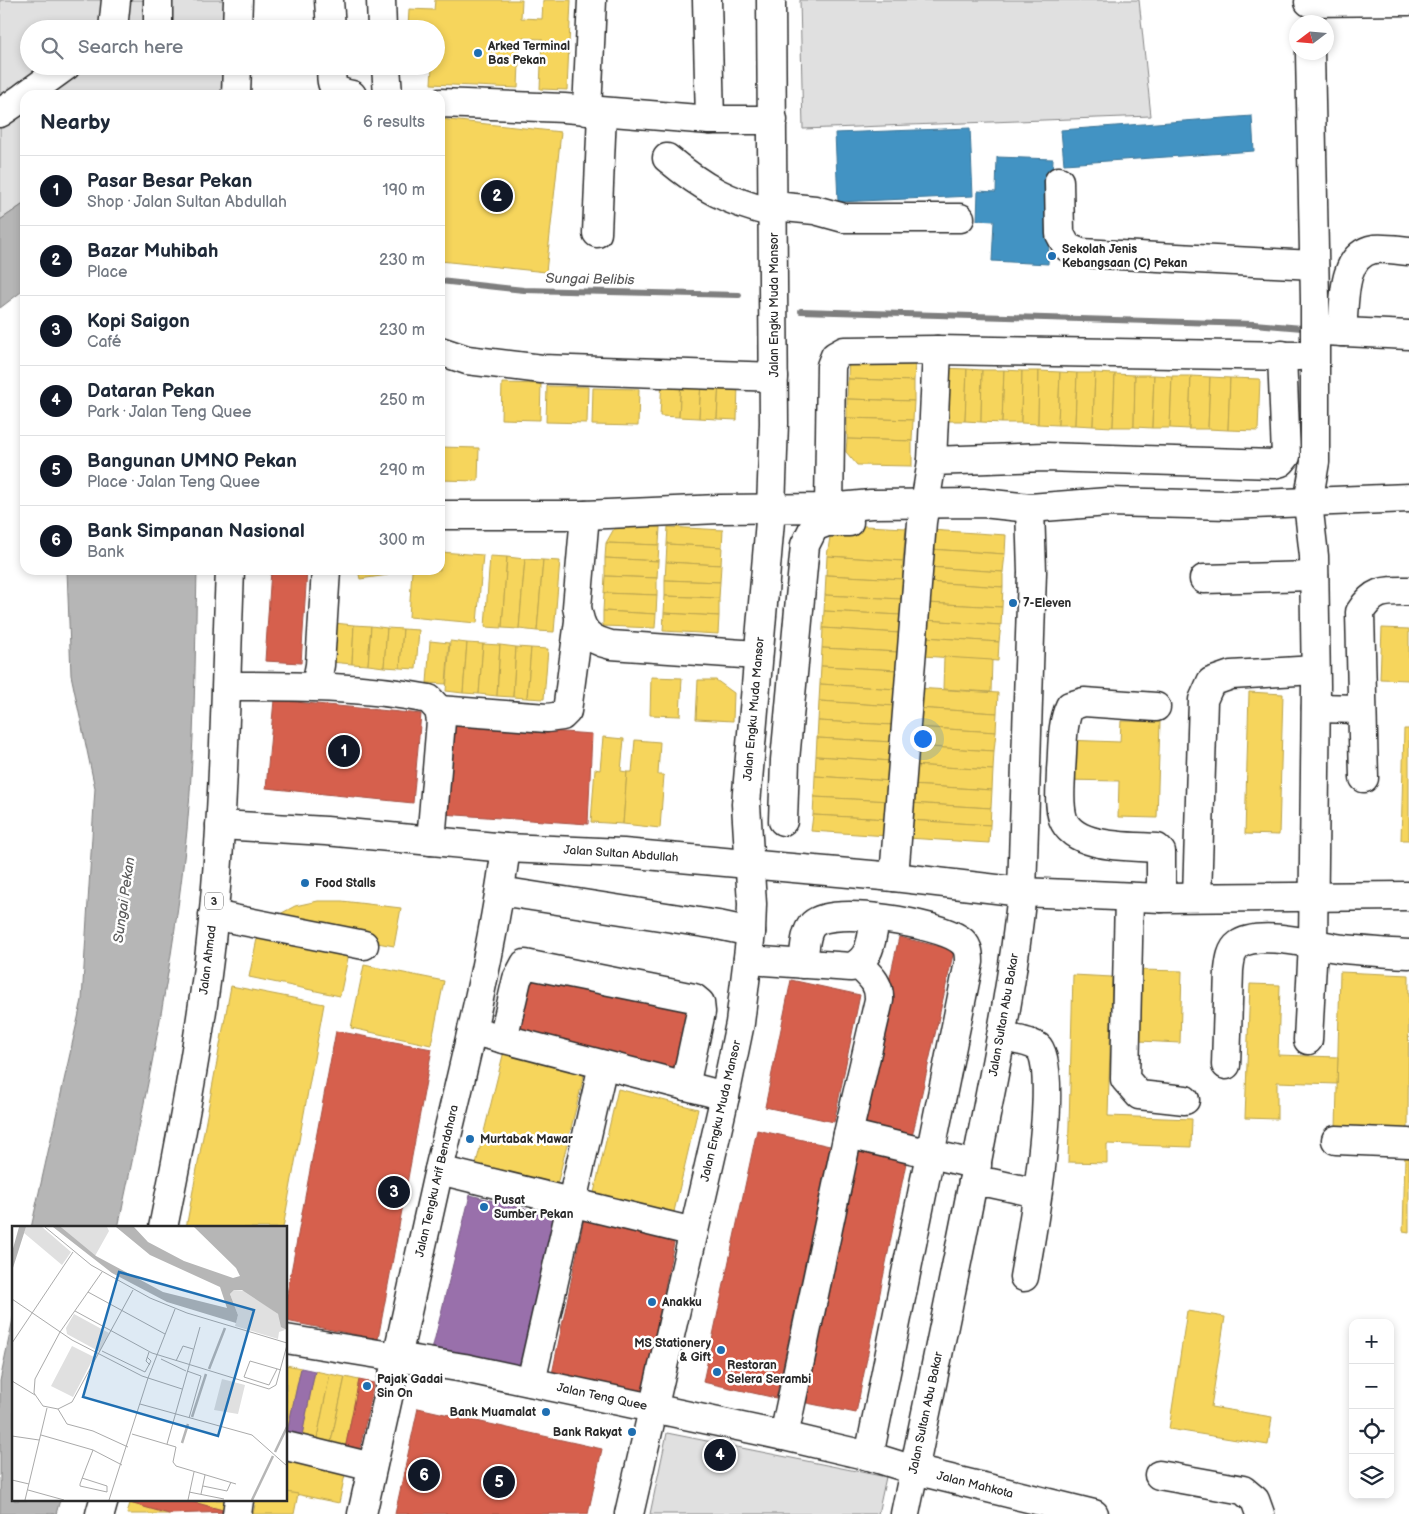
<!DOCTYPE html>
<meta charset="utf-8">
<style>
:root{--surface:#fff;--page:#f6f6f7;--text:#1f2937;--muted:#747a83;--line:#e0e1e3;--accent:#111827}
body{margin:0;font-family:"Balsamiq Sans",sans-serif;background:var(--page);color:var(--text)}
.controls{position:absolute;right:15px;bottom:15px;display:grid;overflow:hidden;border-radius:10px;box-shadow:0 2px 8px #0003}
.controls button{width:45px;height:45px;display:grid;place-items:center;padding:0;border:0;border-bottom:1px solid var(--line);background:var(--surface);color:var(--text);font:25px sans-serif}
.compass{position:absolute;left:1289px;top:15px;width:45px;height:45px;border-radius:50%;background:var(--surface);box-shadow:0 2px 8px #0003;rotate:254deg}
.you{position:absolute;left:922px;top:738px;width:18px;height:18px;margin:-12px;border:4px solid #fff;border-radius:50%;background:#1a73e8;box-shadow:0 0 0 8px #1a73e833}
.badge{display:grid;place-items:center;width:32px;height:32px;border-radius:50%;background:var(--accent);color:#fff;font-size:16px;font-weight:700}
.pin{position:absolute;translate:-50% -50%;border:2px solid #fff;box-shadow:0 1px 5px #0006}
.list{margin:0;padding:0;list-style:none}
h2{display:flex;justify-content:space-between;align-items:center;height:65px;margin:0;padding:0 20px;font-size:21px}
h2 small{font-size:16px;font-weight:400;color:var(--muted)}
.list li{display:grid;grid-template-columns:32px 1fr auto;gap:15px;align-items:center;box-sizing:border-box;height:70px;padding:0 20px;border-top:1px solid var(--line)}
.list b{display:block;font-size:19px;white-space:nowrap}
.list p{margin:0;font-size:16px;white-space:nowrap;color:var(--muted)}
.list em{font-size:16px;font-style:normal;color:var(--muted)}
.icon{flex:none;width:28px;height:28px;fill:none;stroke:currentColor;stroke-width:2;stroke-linecap:round;stroke-linejoin:round}
.map{position:relative;flex:none;width:1409px;height:1514px;overflow:hidden}
.search{position:absolute;background:var(--surface);box-shadow:0 2px 8px #0003;left:20px;top:20px;width:425px;height:55px;display:flex;align-items:center;gap:12px;box-sizing:border-box;padding:0 18px;border-radius:28px;color:var(--muted);font-size:19px}
.panel{position:absolute;background:var(--surface);box-shadow:0 2px 8px #0003;left:20px;top:90px;width:425px;height:485px;border-radius:15px}
.map>svg:first-child{display:block}
.green{fill:#e0e0e0;stroke:#868686}
.water{fill:#b6b6b6;stroke:#7e7e7e}
.homes{fill:#f6d55c;stroke:#b9a24d}
.shops{fill:#d6604d;stroke:#a35043}
.offices{fill:#9970ab;stroke:#785b85}
.schools{fill:#4393c3;stroke:#3c7495}
.lines{fill:none;stroke-linecap:round;stroke-linejoin:round}
.stream{stroke:#7e7e7e;stroke-width:6}
.minor-casing{stroke:#2b2b2b;stroke-width:31}
.highway-casing{stroke:#2b2b2b;stroke-width:31}
.minor{stroke:#fff;stroke-width:28}
.highway{stroke:#fff;stroke-width:28}
.poi-dot{fill:#1f6fb2;stroke:#fff;stroke-width:2}
.labels{text-anchor:middle;dominant-baseline:central;stroke-width:5;stroke-linejoin:round;paint-order:stroke}
.shield{fill:#fff;stroke:#6b6b6b;stroke-width:1}
.shield-label{font-size:11px;font-weight:bold;fill:#2b2b2b}
.poi-label{font-size:12px;font-weight:bold;fill:#2b2b2b;stroke:#fff;text-anchor:start}
.street-label{font-size:12px;fill:#2b2b2b;stroke:#fff}
.water-label{font-size:14px;font-style:italic;fill:#5c5c5c;stroke:#fff}
.inset-river{fill:none;stroke:#b6b6b6;stroke-width:2.5}
.inset-road{fill:none;stroke:#aaa;stroke-width:1}
.view{fill:#1f6fb2;fill-opacity:0.15;stroke:#1f6fb2;stroke-width:2.5}
.inset-edge{fill:none;stroke:#2b2b2b;stroke-width:2.5}
</style>
<div class="map">
<svg width="1409" height="1514" viewBox="0 0 1409 1514">
<rect width="100%" height="100%" fill="#fff"/>
<filter id="ink" filterUnits="userSpaceOnUse"><feTurbulence type="fractalNoise" baseFrequency=".02" numOctaves="2"/><feDisplacementMap in="SourceGraphic" scale="10" xChannelSelector="R" yChannelSelector="G"/><feConvolveMatrix kernelMatrix="1 2 1 2 8 2 1 2 1" color-interpolation-filters="sRGB"/></filter>
<g filter="url(#ink)">
<g class="green">
<path d="M0,0H224V29H29V66H224V95H25V203L0,220Z"/>
<path d="M800,0H1139L1151,116L803,129Z"/>
<path d="M667,1433L886,1477L878,1514H650Z"/>
</g>
<g class="water">
<path d="M25,203V289L0,308V220Z"/>
<path d="M67,570H197C195,657 195,744 187,830C174,964 146,1096 118,1228H31L82,1000L95,788L71,675Z"/>
<path d="M14,1314V1500H60L56,1514H0V1381Z"/>
</g>
<g class="homes">
<path d="M435,0H522L521,18L542,19L543,0H571L567,90L540,89L542,39L520,38L518,88L431,84L432,66H436V29H408L409,9L434,10Z"/>
<path d="M440,119L561,132L546,272L440,261Z"/>
<path d="M849,358L915,361L914,381L848,379Z"/>
<path d="M941,368L967,369L965,421H940Z"/>
<path d="M967,369L982,370L981,422L965,421Z"/>
<path d="M982,370H1004L1002,423L981,422Z"/>
<path d="M1004,370L1022,371L1021,423H1002Z"/>
<path d="M1022,371H1039L1038,424L1021,423Z"/>
<path d="M1039,371L1060,372L1058,425L1038,424Z"/>
<path d="M1060,372L1077,373L1075,425H1058Z"/>
<path d="M1077,373H1095L1093,426L1075,425Z"/>
<path d="M1095,373L1115,374L1113,427L1093,426Z"/>
<path d="M1115,374L1135,375L1134,427H1113Z"/>
<path d="M1135,375H1154L1152,428L1134,427Z"/>
<path d="M1154,375L1172,376L1170,428H1152Z"/>
<path d="M1172,376H1191L1189,429L1170,428Z"/>
<path d="M1191,376L1210,377L1208,429H1189Z"/>
<path d="M1210,377L1230,378L1228,430L1208,429Z"/>
<path d="M1230,378L1260,379L1258,431L1228,430Z"/>
<path d="M662,379L681,380L679,417L660,416Z"/>
<path d="M848,379L914,381V401L847,399Z"/>
<path d="M681,380L701,381L699,418L679,417Z"/>
<path d="M701,381L719,382L717,419L699,418Z"/>
<path d="M719,382L738,383L737,420L717,419Z"/>
<path d="M502,383L541,384L540,420L501,419Z"/>
<path d="M547,386L588,387L587,423L546,422Z"/>
<path d="M593,388L639,389L638,426L592,425Z"/>
<path d="M847,399L914,401L913,420L847,418Z"/>
<path d="M847,418L913,420L912,441L847,439Z"/>
<path d="M847,439L912,441V466L857,465L846,452Z"/>
<path d="M440,447L479,448L478,481L440,480Z"/>
<path d="M616,525L660,527L659,545L606,543Z"/>
<path d="M845,525L906,528L903,561L827,556L830,537Z"/>
<path d="M668,527L723,530L722,547L667,544Z"/>
<path d="M930,530L1006,535L1005,554L929,549Z"/>
<path d="M606,543L659,545L658,561L605,558Z"/>
<path d="M667,544L722,547L721,565L666,562Z"/>
<path d="M929,549L1005,554L1003,572L928,567Z"/>
<path d="M440,552L483,555L477,623L409,617L412,570H440Z"/>
<path d="M490,556L507,557L502,628L485,627Z"/>
<path d="M827,556L903,561V579L826,575Z"/>
<path d="M507,557L525,559L519,629L502,628Z"/>
<path d="M605,558L658,561L657,578L605,576Z"/>
<path d="M525,559L543,560L537,631L519,629Z"/>
<path d="M543,560L560,561L554,632L537,631Z"/>
<path d="M666,562L721,565L720,582L665,580Z"/>
<path d="M928,567L1003,572V587L927,582Z"/>
<path d="M358,570H387L388,575L360,579Z"/>
<path d="M826,575L903,579L901,599L825,595Z"/>
<path d="M605,576L657,578V595L604,593Z"/>
<path d="M665,580L720,582L719,598L665,596Z"/>
<path d="M927,582L1003,587L1002,607L926,603Z"/>
<path d="M604,593L657,595L656,614L603,611Z"/>
<path d="M825,595L901,599V615L824,611Z"/>
<path d="M665,596L719,598V616L664,613Z"/>
<path d="M926,603L1002,607L1001,625L925,620Z"/>
<path d="M603,611L656,614L655,628L603,626Z"/>
<path d="M824,611L901,615L899,633L823,628Z"/>
<path d="M664,613L719,616L718,634L663,631Z"/>
<path d="M925,620L1001,625L999,642L924,637Z"/>
<path d="M334,623L354,625L352,664L331,662Z"/>
<path d="M354,625L371,626L368,665L352,664Z"/>
<path d="M371,626L387,628L384,667L368,665Z"/>
<path d="M387,628L403,629L400,668L384,667Z"/>
<path d="M823,628L899,633L898,652L822,648Z"/>
<path d="M1382,628L1409,629V680L1380,679Z"/>
<path d="M403,629L419,630L416,669L400,668Z"/>
<path d="M924,637L999,642L998,661L923,656Z"/>
<path d="M430,641L449,643L446,684L427,683Z"/>
<path d="M450,641L467,643L463,693L446,691Z"/>
<path d="M467,643L483,644L479,694L463,693Z"/>
<path d="M483,644L500,645L497,696L479,694Z"/>
<path d="M500,645L516,647L513,697L497,696Z"/>
<path d="M516,647L531,648L527,698L513,697Z"/>
<path d="M531,648L548,649L544,699L527,698Z"/>
<path d="M822,648L898,652V670L821,666Z"/>
<path d="M944,657L992,660L991,692L943,689Z"/>
<path d="M821,666L898,670L896,689L820,684Z"/>
<path d="M651,677L682,678L680,716L650,715Z"/>
<path d="M698,680H716L734,693L733,721L696,719Z"/>
<path d="M820,684L896,689L895,706L819,701Z"/>
<path d="M916,688L998,693L997,713L915,708Z"/>
<path d="M1249,692L1283,694L1279,835L1245,834Z"/>
<path d="M819,701L895,706L894,725L818,721Z"/>
<path d="M915,708L997,713L996,732L914,727Z"/>
<path d="M818,721L894,725L893,742L817,738Z"/>
<path d="M1121,721L1160,722L1157,818L1118,817L1119,781L1063,780L1064,740L1120,742Z"/>
<path d="M914,727L996,732L994,751L913,746Z"/>
<path d="M1404,729H1409V840H1401Z"/>
<path d="M603,737L624,739L621,771L627,772L623,824L591,822L595,769L600,770Z"/>
<path d="M817,738L893,742L892,761L816,756Z"/>
<path d="M635,740L660,742L658,775H664L660,828L623,824L627,772H632Z"/>
<path d="M913,746L994,751L993,770L911,765Z"/>
<path d="M816,756L892,761L891,781L815,776Z"/>
<path d="M911,765L993,770L992,790L910,785Z"/>
<path d="M815,776L891,781L890,801L814,797Z"/>
<path d="M910,785L992,790L991,808L909,803Z"/>
<path d="M814,797L890,801L889,819L813,815Z"/>
<path d="M909,803L991,808L990,825L908,820Z"/>
<path d="M813,815L889,819L888,836L811,831Z"/>
<path d="M908,820L990,825L989,843L907,838Z"/>
<path d="M318,901H342L401,908L394,946L272,924L280,914L295,906Z"/>
<path d="M258,934L349,953L340,996L249,977Z"/>
<path d="M364,965L444,981L431,1045L351,1028Z"/>
<path d="M1141,970L1182,971L1180,1043L1139,1041Z"/>
<path d="M1340,972L1409,975L1408,1130L1336,1128Z"/>
<path d="M1073,975L1112,977L1108,1116L1192,1119L1191,1147L1107,1144V1163L1068,1162Z"/>
<path d="M1250,984L1280,985L1278,1055L1338,1057L1337,1084L1277,1082V1119L1245,1118Z"/>
<path d="M231,986L324,1004L283,1228H186Z"/>
<path d="M505,1047L586,1067L556,1189L475,1168Z"/>
<path d="M618,1089L698,1109L673,1216L593,1197Z"/>
<path d="M1405,1157H1409V1232L1403,1231Z"/>
<path d="M1187,1311L1225,1317L1211,1407L1272,1417L1268,1445L1169,1429Z"/>
<path d="M286,1365L301,1368L286,1437Z"/>
<path d="M315,1371L330,1374L315,1448L300,1445Z"/>
<path d="M330,1374L345,1377L329,1451L315,1448Z"/>
<path d="M345,1377L359,1380L344,1454L329,1451Z"/>
<path d="M286,1457L346,1470L339,1503L286,1492Z"/>
<path d="M286,1492L298,1494L294,1514H253L256,1500H286Z"/>
<path d="M186,1500H233L230,1512Z"/>
<path d="M130,1503L169,1514H127Z"/>
</g>
<g class="shops">
<path d="M271,570H307L301,663L265,661Z"/>
<path d="M274,700L421,714L413,803L266,788Z"/>
<path d="M448,724L592,734L588,824L442,814Z"/>
<path d="M899,937L954,950L912,1137L857,1125Z"/>
<path d="M525,976L689,1008L677,1069L513,1036Z"/>
<path d="M791,980L860,995L834,1122L765,1107Z"/>
<path d="M336,1031L432,1049L378,1339L286,1321V1299Z"/>
<path d="M757,1130L830,1146L776,1398L703,1382Z"/>
<path d="M853,1147L907,1158L856,1413L802,1402Z"/>
<path d="M585,1214L676,1233L643,1393L552,1374Z"/>
<path d="M359,1380L374,1383L358,1457L344,1454Z"/>
<path d="M418,1408L602,1449L588,1514H395Z"/>
<path d="M130,1500H186L230,1512L169,1514L130,1503Z"/>
</g>
<g class="offices">
<path d="M470,1195L562,1218L524,1377L431,1354Z"/>
<path d="M301,1368L315,1371L300,1445L286,1437Z"/>
</g>
<g class="schools">
<path d="M1252,116L1254,151L1064,164L1061,130Z"/>
<path d="M970,128L973,196L838,202L835,133Z"/>
<path d="M997,157L1053,159L1048,264L992,261L994,221L977,220L978,191L996,192Z"/>
</g>
<g class="lines">
<g class="stream">
<path d="M440,281L524,290L739,295"/>
<path d="M801,311L1254,324L1302,328"/>
</g>
<defs>
<g id="minor">
<path d="M158,0V29"/>
<path d="M329,0L331,29"/>
<path d="M381,0L382,29"/>
<path d="M707,0L710,120"/>
<path d="M1309,2L1409,1"/>
<path d="M113,29L116,0"/>
<path d="M332,66C330,86 332,91 352,95"/>
<path d="M386,66L388,95"/>
<path d="M26,95L66,66"/>
<path d="M440,103L564,108L710,120H773"/>
<path d="M587,111L592,0"/>
<path d="M0,113L25,96"/>
<path d="M667,158C703,188 728,202 774,213"/>
<path d="M1059,181L1060,234L1067,247L1081,253L1314,265"/>
<path d="M774,206L815,210L844,218H960"/>
<path d="M597,233L602,112"/>
<path d="M1323,331L1409,335"/>
<path d="M1342,332C1345,306 1340,255 1374,249C1385,248 1398,250 1409,251"/>
<path d="M440,351L467,360L542,369L774,377"/>
<path d="M932,461L937,350"/>
<path d="M829,508L831,366L835,356L844,351L937,350L1299,356"/>
<path d="M440,515H585L719,509L829,508L871,504L983,503L1030,508L1108,502L1229,505L1409,498"/>
<path d="M585,515L577,607C581,631 587,639 611,645L757,655"/>
<path d="M1204,579L1314,576"/>
<path d="M227,686C296,686 362,686 429,699L439,710L441,721L431,841"/>
<path d="M316,686L320,665L326,570"/>
<path d="M1156,707L1084,702L1070,706C1061,725 1063,748 1061,770C1061,786 1058,803 1063,819C1074,849 1131,846 1157,848L1161,852V898"/>
<path d="M1316,708L1361,709"/>
<path d="M439,710L547,718L562,716L567,711L579,621"/>
<path d="M1364,778L1360,612C1374,589 1385,591 1409,591"/>
<path d="M783,821L785,760L805,545L814,527L827,522H849"/>
<path d="M220,825L326,831L506,848L623,853L894,877L1022,892L1161,898L1409,896"/>
<path d="M894,877L922,522L932,461L1045,457L1274,464L1281,462L1286,456L1282,355"/>
<path d="M500,891L718,925L751,932"/>
<path d="M1129,897L1125,1079L1139,1095L1185,1100"/>
<path d="M1197,897L1203,700L1211,682L1231,675L1315,670"/>
<path d="M213,915L364,945"/>
<path d="M748,960L851,967C871,959 872,938 875,918"/>
<path d="M803,964C805,952 804,933 813,924C833,905 938,924 959,939C968,945 969,952 969,962L869,1456"/>
<path d="M485,1034L725,1096"/>
<path d="M1001,1037C1012,1039 1029,1041 1038,1047C1062,1065 1030,1244 1024,1277"/>
<path d="M503,1039L517,979L525,964L694,998L700,1003L701,1012L685,1086"/>
<path d="M1308,1040L1313,944L1316,686L1314,556L1308,503L1315,462V300L1310,52"/>
<path d="M1226,1065L1229,970C1230,962 1231,950 1238,945C1259,929 1318,946 1344,949C1366,951 1387,953 1409,954"/>
<path d="M848,1134L977,1165"/>
<path d="M1336,1140L1409,1143"/>
<path d="M439,1170L694,1232"/>
<path d="M973,1183H991L1037,1193"/>
<path d="M286,1339L464,1368L784,1436L869,1456L914,1470L1094,1514"/>
<path d="M531,1382L603,1065"/>
<path d="M784,1436L848,1134L879,1000C880,983 870,976 858,964"/>
<path d="M286,1446L372,1467"/>
<path d="M1159,1475L1243,1490L1255,1500L1260,1514"/>
<path d="M237,1514L239,1500"/>
<path d="M362,1514C386,1402 411,1290 437,1178C463,1068 491,960 506,848"/>
<path d="M629,1514L725,1096L740,1023L751,932L752,904L746,804L771,509L774,423L771,0"/>
<path d="M905,1514C931,1388 958,1262 982,1135C998,1055 1014,974 1022,892L1032,572L1030,508"/>
</g>
<g id="highway">
<path d="M237,29L238,0"/>
<path d="M236,95L237,66"/>
<path d="M163,1228C181,1139 198,1049 209,959C224,830 225,700 230,570"/>
<path d="M100,1514L104,1500"/>
</g>
</defs>
<use href="#minor" class="minor-casing"/>
<use href="#highway" class="highway-casing"/>
<use href="#minor" class="minor"/>
<use href="#highway" class="highway"/>
</g>
</g>
<g class="poi-dot">
<circle cx="478" cy="53" r="5"/>
<circle cx="1052" cy="256" r="5"/>
<circle cx="1013" cy="603" r="5"/>
<circle cx="305" cy="883" r="5"/>
<circle cx="470" cy="1139" r="5"/>
<circle cx="484" cy="1207" r="5"/>
<circle cx="652" cy="1302" r="5"/>
<circle cx="721" cy="1350" r="5"/>
<circle cx="717" cy="1372" r="5"/>
<circle cx="367" cy="1386" r="5"/>
<circle cx="546" cy="1412" r="5"/>
<circle cx="632" cy="1432" r="5"/>
</g>
<g class="labels">
<rect class="shield" x="205" y="892.5" width="18" height="17" rx="4"/>
<g class="shield-label">
<text x="214" y="901">3</text>
</g>
<g class="poi-label">
<text x="488" y="46">Arked Terminal<tspan x="488" dy="14">Bas Pekan</tspan></text>
<text x="1062" y="249">Sekolah Jenis<tspan x="1062" dy="14">Kebangsaan (C) Pekan</tspan></text>
<text x="1023" y="603">7-Eleven</text>
<text x="315" y="883">Food Stalls</text>
<text x="480" y="1139">Murtabak Mawar</text>
<text x="494" y="1200">Pusat<tspan x="494" dy="14">Sumber Pekan</tspan></text>
<text x="662" y="1302">Anakku</text>
<text x="711" y="1343" text-anchor="end">MS Stationery<tspan x="711" dy="14">&amp; Gift</tspan></text>
<text x="727" y="1365">Restoran<tspan x="727" dy="14">Selera Serambi</tspan></text>
<text x="377" y="1379">Pajak Gadai<tspan x="377" dy="14">Sin On</tspan></text>
<text x="536" y="1412" text-anchor="end">Bank Muamalat</text>
<text x="622" y="1432" text-anchor="end">Bank Rakyat</text>
</g>
<g class="street-label">
<text transform="translate(774 305) rotate(-90)">Jalan Engku Muda Mansor</text>
<text transform="translate(754 709) rotate(-85)">Jalan Engku Muda Mansor</text>
<text transform="translate(621 854) rotate(4)">Jalan Sultan Abdullah</text>
<text transform="translate(208 960) rotate(-83)">Jalan Ahmad</text>
<text transform="translate(1004 1015) rotate(-80)">Jalan Sultan Abu Bakar</text>
<text transform="translate(721 1111) rotate(-77)">Jalan Engku Muda Mansor</text>
<text transform="translate(437 1181) rotate(-77)">Jalan Tengku Arif Bendahara</text>
<text transform="translate(602 1397) rotate(12)">Jalan Teng Quee</text>
<text transform="translate(926 1413) rotate(-78)">Jalan Sultan Abu Bakar</text>
<text transform="translate(975 1485) rotate(14)">Jalan Mahkota</text>
</g>
<g class="water-label">
<text transform="translate(590 279) rotate(1)">Sungai Belibis</text>
<text transform="translate(124 900) rotate(-82)">Sungai Pekan</text>
</g>
</g>
<g transform="translate(12 1226)">
<rect width="275" height="275" fill="#fff"/>
<path d="M14,1H30L59,26L50,39L12,7ZM49,1H95L97,5L83,30ZM222,64L234,65L266,88L273,104L267,106L266,113L223,100L226,89L218,68ZM62,88L97,107L88,126L55,108L54,102ZM60,120L82,131L61,171L39,160ZM210,153L233,159L226,188L202,184Z" fill="#e0e0e0"/>
<path d="M7,1H14L0,45V26ZM41,1H49L84,30L151,66L215,82L208,61L138,29L104,1H122L136,16L172,35L221,52L228,50L224,42L182,1H275V104L269,101L266,88L230,64H222L218,68L226,89L224,97L155,76L100,47Z" fill="#b6b6b6"/>
<path class="inset-river" d="M197,143L213,102M180,191L194,148M170,217L176,198M263,226L275,201M240,274L261,230"/>
<path class="inset-road" d="M33,1L79,39L138,72L175,87L275,117M90,46L48,106L23,153L22,167L31,180L46,183L60,176L121,64M76,66L153,108M0,73L60,114L130,150L170,163M63,85L140,127L257,163L264,159L275,119M0,117L61,26M90,125L133,146L139,135L135,131M137,126L134,135L138,139M149,133L174,145M164,135L171,120L181,123M265,143L257,159L232,151L238,135L269,144M175,145L189,150L177,192M0,155L23,169M128,178L240,209L275,240M46,183L55,198L81,205L116,221M120,208L164,221L161,236L164,240L224,258M29,209L81,224L110,239M0,210L27,214M155,218L188,101M70,252L95,260V266L68,260V258L74,242L81,224M0,254L17,258M191,260L215,265L219,256M16,264L52,274M177,266L212,273M189,268L193,249M13,274L35,182M97,274L136,152L163,83M176,274L182,246"/>
<path class="view" d="M107,46L242,84L206,210L71,171Z"/>
<rect width="275" height="275" class="inset-edge"/>
</g>
</svg>
<div class="controls">
<button>+</button>
<button>−</button>
<button><svg class="icon" aria-label="locate" viewBox="0 0 24 24"><circle cx="12" cy="12" r="6"/><path d="M12 2v4M12 18v4M2 12h4M18 12h4"/></svg></button>
<button><svg class="icon" aria-label="layers" viewBox="0 0 24 24"><path d="M12 4l9 5-9 5-9-5zM3 14l9 5 9-5"/></svg></button>
</div>
<svg class="compass" viewBox="-18 -18 36 36"><path d="M0-13l5 13h-10z" fill="#e53935"/><path d="M0 13l5-13h-10z" fill="#747a83"/></svg>
<div class="you"></div>
<div class="pin badge" style="left:344px;top:751px">1</div>
<div class="pin badge" style="left:497px;top:196px">2</div>
<div class="pin badge" style="left:394px;top:1192px">3</div>
<div class="pin badge" style="left:720px;top:1455px">4</div>
<div class="pin badge" style="left:499px;top:1482px">5</div>
<div class="pin badge" style="left:424px;top:1475px">6</div>
<div class="search"><svg class="icon" aria-label="search" viewBox="0 0 24 24"><circle cx="10" cy="10" r="6"/><path d="M15 15l6 6"/></svg>Search here</div>
<section class="panel">
<h2>Nearby<small>6 results</small></h2>
<ul class="list">
<li><span class="badge">1</span><div><b>Pasar Besar Pekan</b><p>Shop · Jalan Sultan Abdullah</p></div><em>190 m</em></li>
<li><span class="badge">2</span><div><b>Bazar Muhibah</b><p>Place</p></div><em>230 m</em></li>
<li><span class="badge">3</span><div><b>Kopi Saigon</b><p>Café</p></div><em>230 m</em></li>
<li><span class="badge">4</span><div><b>Dataran Pekan</b><p>Park · Jalan Teng Quee</p></div><em>250 m</em></li>
<li><span class="badge">5</span><div><b>Bangunan UMNO Pekan</b><p>Place · Jalan Teng Quee</p></div><em>290 m</em></li>
<li><span class="badge">6</span><div><b>Bank Simpanan Nasional</b><p>Bank</p></div><em>300 m</em></li>
</ul>
</section>
</div>
